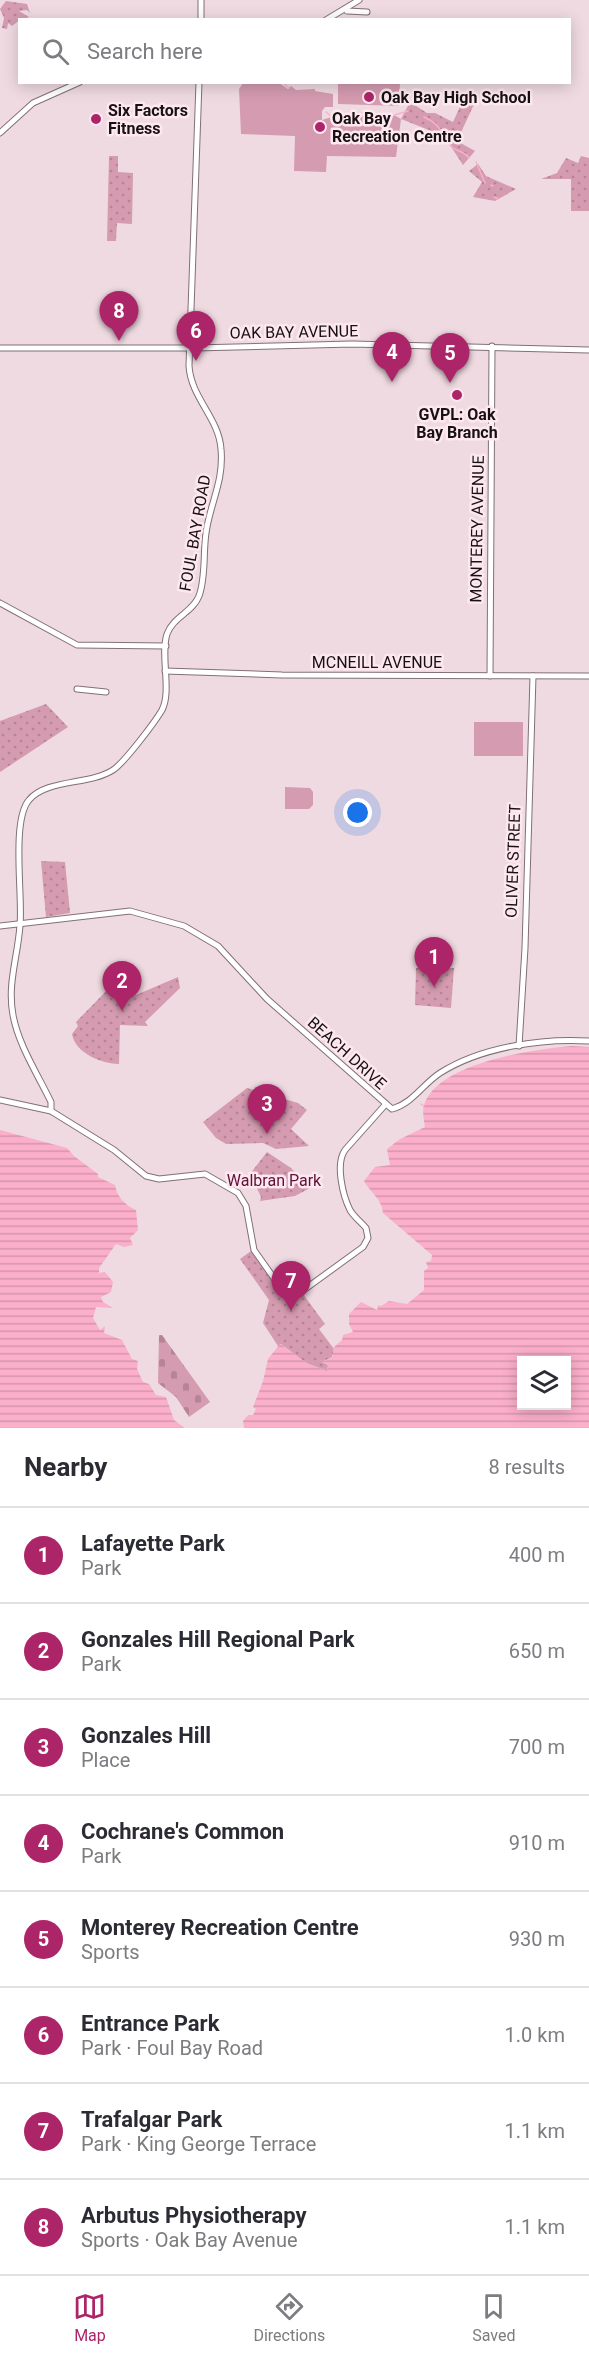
<!DOCTYPE html>
<meta charset="utf-8">
<style>
:root{--surface:#fff;--page:#f7f7f7;--text:#2b2b33;--muted:#7c7c81;--line:#e1e1e2;--accent:#ad2569}
body{margin:0;font-family:Roboto,sans-serif;background:var(--page);color:var(--text)}
.controls{position:absolute;right:18px;bottom:18px;display:grid;overflow:hidden;border-radius:0px;box-shadow:0 3px 15px #0003}
.controls button{width:54px;height:54px;display:grid;place-items:center;padding:0;border:0;border-bottom:2px solid var(--line);background:var(--surface);color:var(--text);font:30px sans-serif}
.you{position:absolute;left:358px;top:813px;width:21px;height:21px;margin:-15px;border:4px solid #fff;border-radius:50%;background:#1a73e8;box-shadow:0 0 0 9px #1a73e833}
.badge{display:grid;place-items:center;width:39px;height:39px;border-radius:50%;background:var(--accent);color:#fff;font-size:20px;font-weight:700}
.pin{position:absolute;translate:-50% -50px;filter:drop-shadow(0 2px 3px #0008)}
.pin::after{content:'';position:absolute;top:32px;width:21px;height:18px;background:inherit;clip-path:polygon(0 0,100% 0,50% 100%)}
.list{margin:0;padding:0;list-style:none}
h2{display:flex;justify-content:space-between;align-items:center;height:78px;margin:0;padding:0 24px;font-size:26px}
h2 small{font-size:20px;font-weight:400;color:var(--muted)}
.list li{display:grid;grid-template-columns:39px 1fr auto;gap:18px;align-items:center;box-sizing:border-box;height:96px;padding:0 24px;border-top:2px solid var(--line)}
.list b{display:block;font-size:22px;white-space:nowrap}
.list p{margin:0;font-size:20px;white-space:nowrap;color:var(--muted)}
.list em{font-size:20px;font-style:normal;color:var(--muted)}
.icon{flex:none;width:33px;height:33px;fill:none;stroke:currentColor;stroke-width:2;stroke-linecap:round;stroke-linejoin:round}
.map{position:relative;flex:none;width:589px;height:1428px;overflow:hidden}
.search{position:absolute;background:var(--surface);box-shadow:0 3px 15px #0003;left:18px;right:18px;top:18px;height:66px;display:flex;align-items:center;gap:15px;box-sizing:border-box;padding:0 21px;border-radius:0px;color:var(--muted);font-size:22px}
.sheet{height:846px;background:var(--surface)}
nav{display:flex;justify-content:space-around;align-items:center;box-sizing:border-box;height:84px;border-top:2px solid var(--line);background:var(--surface);font-size:16px;color:var(--muted)}
nav a{display:grid;justify-items:center;gap:3px}
nav .on{color:var(--accent)}
.map>svg:first-child{display:block}
.cemetery{fill:url(#cemetery-stones)}
.park{fill:url(#park-dots)}
.pitch{fill:#d59bb0}
.water{fill:url(#water-rules);fill-rule:evenodd}
.lines{fill:none;stroke-linecap:round;stroke-linejoin:round}
.stream{stroke:#fbafcb;stroke-width:1.5}
.secondary-casing{stroke:#827076;stroke-width:7}
.secondary{stroke:#fff;stroke-width:5}
.poi-dot{fill:#ad2569;stroke:#fce8ee;stroke-width:2}
.labels{text-anchor:middle;dominant-baseline:central;stroke-width:5;stroke-linejoin:round;paint-order:stroke}
.poi-label{font-size:16px;font-weight:bold;fill:#171113;stroke:#fce8ee;text-anchor:start}
.street-label{font-size:16px;fill:#171113;stroke:#fce8ee}
.park-label{font-size:16px;fill:#611038;stroke:#fce8ee}
</style>
<div class="map">
<svg width="589" height="1428" viewBox="0 0 589 1428">
<defs>
<pattern id="cemetery-stones" width="16" height="16" patternUnits="userSpaceOnUse" patternTransform="scale(1.5)"><rect width="16" height="16" fill="#d59bb0"/><path d="M2 7V4a2 2 0 0 1 4 0v3zM10 15v-3a2 2 0 0 1 4 0v3z" fill="#b68496"/></pattern>
<pattern id="park-dots" width="8" height="8" patternUnits="userSpaceOnUse" patternTransform="scale(1.5)"><rect width="8" height="8" fill="#d59bb0"/><path d="M2 2h.1M6 6h.1" fill="none" stroke="#b68496" stroke-width="1.8" stroke-linecap="round"/></pattern>
<pattern id="water-rules" width="6" height="5" patternUnits="userSpaceOnUse" patternTransform="scale(1.5)"><rect width="6" height="5" fill="#fbafcb"/><path d="M0 2.5h6" fill="none" stroke="#d696ad"/></pattern>
</defs>
<rect width="100%" height="100%" fill="#efdae1"/>
<path class="cemetery" d="M159,1335H162L210,1402L189,1417L176,1397L158,1383Z"/>
<g class="park">
<path d="M6,1L27,4L30,13L27,10L19,11L29,17L20,20L12,26L8,23L7,29L2,28L4,18L0,9Z"/>
<path d="M465,96L476,100L457,141L475,151L463,165L444,136L401,119L410,102L427,113H435L453,122Z"/>
<path d="M109,156H118V172L133,173L132,224L117,223L116,241H107Z"/>
<path d="M581,156L589,158V211H571V179H541L557,173L566,158L578,163Z"/>
<path d="M478,164L486,176L516,189L495,201L473,197L482,182L469,171Z"/>
<path d="M46,704L68,727L0,772V721Z"/>
<path d="M41,861L65,862L70,913L46,917Z"/>
<path d="M416,968H454L451,1008L415,1005Z"/>
<path d="M178,977L180,988L145,1022L148,1026L120,1025L119,1064C102,1064 75,1053 72,1034L78,1026L76,1022L114,983L129,998Z"/>
<path d="M247,1088L298,1103L307,1110L291,1129L309,1146L276,1149L263,1143L226,1144L216,1138L203,1122Z"/>
<path d="M267,1152L291,1168L310,1188L295,1196L260,1201L261,1197L250,1174Z"/>
<path d="M251,1251L281,1294L291,1298L303,1294L325,1324L319,1329L334,1349L332,1357L322,1362L328,1365L327,1371L306,1363L281,1344L278,1346L263,1323L269,1300L240,1259Z"/>
</g>
<g class="pitch">
<path d="M243,83H279L288,89L291,86L296,90L315,89V91L333,94V107H325L322,111V120L338,115L396,116L401,119L396,157L327,156L326,172L294,171L295,136L241,134L239,89Z"/>
<path d="M338,83H400L399,106L338,104Z"/>
<rect x="474" y="722" width="49" height="34"/>
<path d="M285,787L310,788L313,792V805L309,809H285Z"/>
</g>
<g class="water">
<path d="M572,1046L589,1047V1428H244L243,1421L248,1415H253L256,1409L253,1407L263,1381L268,1359L279,1345L281,1344L306,1363L327,1371L328,1365L319,1360L325,1361L332,1357L334,1347L342,1340L343,1335L353,1332L349,1324V1314L361,1302L377,1310L378,1305L381,1306L389,1301L407,1304L424,1290V1271L428,1268L426,1262L431,1261L432,1255L383,1213C382,1199 370,1192 364,1181L375,1167L390,1165L387,1149L400,1139L425,1127C424,1121 422,1111 424,1105C438,1062 536,1049 572,1046ZM566,1360V1406H522V1360Z"/>
<path d="M0,1130L67,1148L74,1156L98,1174V1177L115,1185C117,1197 125,1205 136,1210L138,1230L130,1238L133,1245L124,1247L116,1244L99,1268V1273L105,1272L113,1282L111,1292L101,1297L103,1302L113,1308L96,1307L93,1318L100,1330L105,1326L104,1333L122,1340L132,1359L138,1361L137,1369L143,1382L149,1384L156,1395L166,1397L174,1420L185,1428H0Z"/>
</g>
<g class="lines">
<g class="stream">
<path d="M282,82L289,88"/>
<path d="M326,112L331,116L361,113L391,116L408,111"/>
<path d="M424,117C445,126 442,140 453,148C459,152 465,152 469,158"/>
<path d="M476,162L485,183"/>
<path d="M491,185L493,186"/>
<path d="M494,197L498,199"/>
<path d="M421,1104L424,1106"/>
</g>
<defs>
<g id="secondary">
<path d="M347,11L367,12"/>
<path d="M201,20V0"/>
<path d="M326,20L359,0"/>
<path d="M0,133L33,103L80,82"/>
<path d="M0,348H194L352,344L589,350"/>
<path d="M0,603L77,645L166,646"/>
<path d="M165,671L282,675L589,676"/>
<path d="M490,676L492,346"/>
<path d="M77,689L106,692"/>
<path d="M0,926L130,911L184,926L218,946L267,999L392,1109C413,1103 423,1084 440,1073C481,1047 542,1038 589,1041"/>
<path d="M519,1046L525,948L533,676"/>
<path d="M0,1100L51,1111L114,1150L146,1176L159,1179L205,1174L238,1193L246,1206L254,1250L283,1291L291,1295L301,1292L363,1247L368,1238L366,1228C361,1222 354,1217 350,1210C343,1196 335,1164 345,1150L385,1105"/>
<path d="M51,1111V1102C38,1075 18,1044 13,1015C7,984 18,956 20,925C23,897 11,821 29,800C46,779 90,785 113,770C124,763 155,722 162,710C172,691 160,655 167,634C173,617 193,612 199,596C206,577 203,553 206,533C210,503 224,482 221,449C219,418 191,398 189,366L199,82"/>
</g>
</defs>
<use href="#secondary" class="secondary-casing"/>
<use href="#secondary" class="secondary"/>
</g>
<g class="poi-dot">
<circle cx="369" cy="97" r="6"/>
<circle cx="96" cy="119" r="6"/>
<circle cx="320" cy="127" r="6"/>
<circle cx="457" cy="395" r="6"/>
</g>
<g class="labels">
<g class="poi-label">
<text x="381" y="97">Oak Bay High School</text>
<text x="108" y="110">Six Factors<tspan x="108" dy="18">Fitness</tspan></text>
<text x="332" y="118">Oak Bay<tspan x="332" dy="18">Recreation Centre</tspan></text>
<text x="457" y="414" text-anchor="middle">GVPL: Oak<tspan x="457" dy="18">Bay Branch</tspan></text>
</g>
<g class="street-label">
<text transform="translate(294 332) rotate(-1)">OAK BAY AVENUE</text>
<text transform="translate(477 529) rotate(-89)">MONTEREY AVENUE</text>
<text transform="translate(195 533) rotate(-80)">FOUL BAY ROAD</text>
<text x="377" y="662">MCNEILL AVENUE</text>
<text transform="translate(513 861) rotate(-88)">OLIVER STREET</text>
<text transform="translate(347 1053) rotate(42)">BEACH DRIVE</text>
</g>
<g class="park-label">
<text x="274" y="1180">Walbran Park</text>
</g>
</g>
</svg>
<div class="controls">
<button><svg class="icon" aria-label="layers" viewBox="0 0 24 24"><path d="M12 4l9 5-9 5-9-5zM3 14l9 5 9-5"/></svg></button>
</div>
<div class="you"></div>
<div class="pin badge" style="left:434px;top:987px">1</div>
<div class="pin badge" style="left:122px;top:1011px">2</div>
<div class="pin badge" style="left:267px;top:1134px">3</div>
<div class="pin badge" style="left:392px;top:382px">4</div>
<div class="pin badge" style="left:450px;top:383px">5</div>
<div class="pin badge" style="left:196px;top:361px">6</div>
<div class="pin badge" style="left:291px;top:1311px">7</div>
<div class="pin badge" style="left:119px;top:341px">8</div>
<div class="search"><svg class="icon" aria-label="search" viewBox="0 0 24 24"><circle cx="10" cy="10" r="6"/><path d="M15 15l6 6"/></svg>Search here</div>
</div>
<section class="sheet">
<h2>Nearby<small>8 results</small></h2>
<ul class="list">
<li><span class="badge">1</span><div><b>Lafayette Park</b><p>Park</p></div><em>400 m</em></li>
<li><span class="badge">2</span><div><b>Gonzales Hill Regional Park</b><p>Park</p></div><em>650 m</em></li>
<li><span class="badge">3</span><div><b>Gonzales Hill</b><p>Place</p></div><em>700 m</em></li>
<li><span class="badge">4</span><div><b>Cochrane's Common</b><p>Park</p></div><em>910 m</em></li>
<li><span class="badge">5</span><div><b>Monterey Recreation Centre</b><p>Sports</p></div><em>930 m</em></li>
<li><span class="badge">6</span><div><b>Entrance Park</b><p>Park · Foul Bay Road</p></div><em>1.0 km</em></li>
<li><span class="badge">7</span><div><b>Trafalgar Park</b><p>Park · King George Terrace</p></div><em>1.1 km</em></li>
<li><span class="badge">8</span><div><b>Arbutus Physiotherapy</b><p>Sports · Oak Bay Avenue</p></div><em>1.1 km</em></li>
</ul>
</section>
<nav>
<a class="on"><svg class="icon" aria-label="map" viewBox="0 0 24 24"><path d="M3 6l6-2 6 2 6-2v14l-6 2-6-2-6 2zM9 4v14M15 6v14"/></svg>Map</a>
<a><svg class="icon" aria-label="directions" viewBox="0 0 24 24"><path d="M12 3l9 9-9 9-9-9zM9 14v-3h6M13 9l2 2-2 2"/></svg>Directions</a>
<a><svg class="icon" aria-label="saved" viewBox="0 0 24 24"><path d="M7 4h10v16l-5-4-5 4z"/></svg>Saved</a>
</nav>
